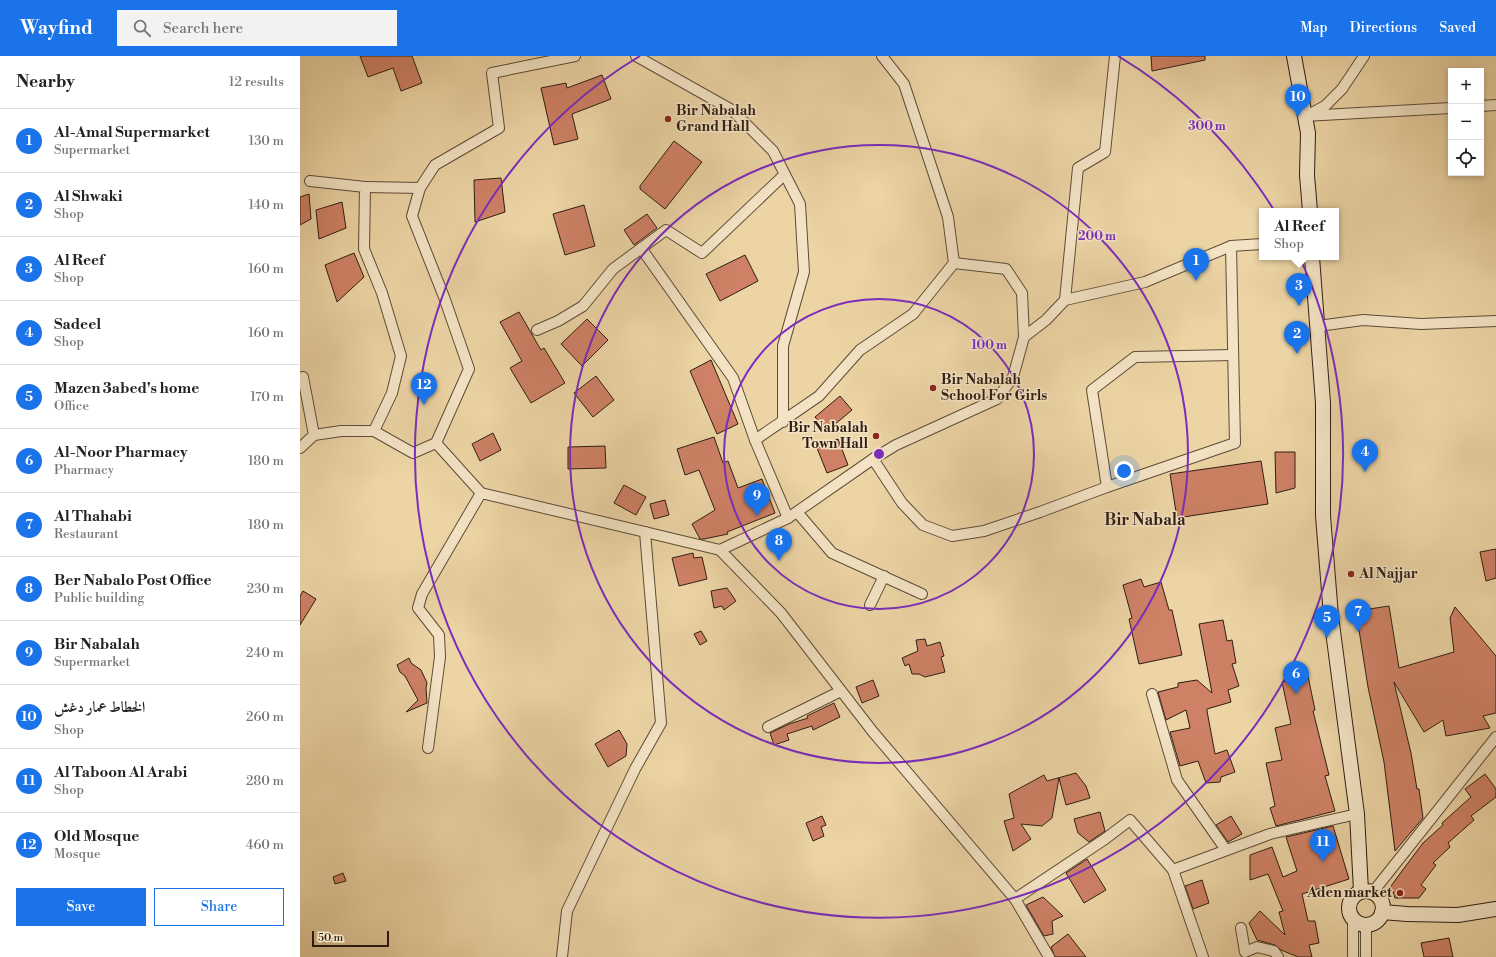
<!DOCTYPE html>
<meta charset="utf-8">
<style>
:root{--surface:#fff;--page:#f2f2f2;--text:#222;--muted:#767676;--line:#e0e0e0;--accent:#1a73e8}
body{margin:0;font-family:"Libre Bodoni",Amiri,serif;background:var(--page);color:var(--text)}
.controls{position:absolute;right:12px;top:12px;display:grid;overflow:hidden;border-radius:0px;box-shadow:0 2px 6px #0003}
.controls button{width:36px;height:36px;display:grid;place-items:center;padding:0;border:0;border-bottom:1px solid var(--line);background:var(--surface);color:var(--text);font:20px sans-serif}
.scale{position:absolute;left:12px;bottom:10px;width:77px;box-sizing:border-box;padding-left:4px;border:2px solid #2f1d13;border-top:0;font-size:11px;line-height:14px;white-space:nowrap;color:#2f1d13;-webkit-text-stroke:3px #f3e3c4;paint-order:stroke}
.you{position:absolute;left:824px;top:415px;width:14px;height:14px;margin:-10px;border:3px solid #fff;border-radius:50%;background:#1a73e8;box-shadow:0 0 0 6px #1a73e833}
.badge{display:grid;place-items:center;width:26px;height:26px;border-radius:50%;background:var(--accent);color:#fff;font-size:13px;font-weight:700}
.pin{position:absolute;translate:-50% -33px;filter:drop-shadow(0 1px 2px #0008)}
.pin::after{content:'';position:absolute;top:21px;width:14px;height:12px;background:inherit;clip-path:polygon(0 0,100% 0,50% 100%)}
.popup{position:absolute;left:959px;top:152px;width:80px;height:52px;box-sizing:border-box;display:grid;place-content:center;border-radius:0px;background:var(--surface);filter:drop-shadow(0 1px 3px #0005);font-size:13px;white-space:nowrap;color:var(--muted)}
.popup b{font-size:15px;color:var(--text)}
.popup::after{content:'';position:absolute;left:50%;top:100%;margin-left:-8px;border:8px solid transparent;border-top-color:var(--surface)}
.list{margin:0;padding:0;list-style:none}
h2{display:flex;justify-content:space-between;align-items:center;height:52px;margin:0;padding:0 16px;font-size:17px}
h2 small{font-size:13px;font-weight:400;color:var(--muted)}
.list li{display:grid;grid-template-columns:26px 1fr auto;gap:12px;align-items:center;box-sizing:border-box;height:64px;padding:0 16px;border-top:1px solid var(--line)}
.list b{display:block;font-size:15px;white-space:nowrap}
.list p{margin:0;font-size:13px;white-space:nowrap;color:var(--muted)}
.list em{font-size:13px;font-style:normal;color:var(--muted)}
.actions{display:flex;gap:8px;padding:12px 16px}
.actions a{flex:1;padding:9px 0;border:1px solid var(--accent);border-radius:0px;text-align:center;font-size:14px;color:var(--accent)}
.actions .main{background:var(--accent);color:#fff}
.icon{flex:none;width:22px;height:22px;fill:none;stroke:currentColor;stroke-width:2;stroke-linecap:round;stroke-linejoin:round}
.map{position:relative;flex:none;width:1196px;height:901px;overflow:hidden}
header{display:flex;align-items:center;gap:24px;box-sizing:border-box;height:56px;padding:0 20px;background:var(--accent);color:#fff}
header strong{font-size:19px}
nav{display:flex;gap:22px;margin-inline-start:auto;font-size:14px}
.search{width:280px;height:36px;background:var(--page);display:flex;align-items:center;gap:10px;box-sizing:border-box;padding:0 14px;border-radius:0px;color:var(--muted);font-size:15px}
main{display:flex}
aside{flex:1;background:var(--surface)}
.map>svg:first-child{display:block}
.building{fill:#ce8165;stroke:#2f1d13}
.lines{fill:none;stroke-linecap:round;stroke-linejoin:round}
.street-casing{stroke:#5e4b38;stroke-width:12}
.secondary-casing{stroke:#2f1d13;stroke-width:16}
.street{stroke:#f3e3c4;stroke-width:10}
.secondary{stroke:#f3e3c4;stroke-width:14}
.ring{fill:none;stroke:#7b2cbf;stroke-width:2}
.poi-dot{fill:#8f2418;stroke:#f3e3c4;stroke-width:1.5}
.labels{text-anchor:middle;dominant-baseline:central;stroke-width:3;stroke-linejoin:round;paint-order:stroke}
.poi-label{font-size:14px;font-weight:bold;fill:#2f1d13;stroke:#f3e3c4;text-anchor:start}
.quarter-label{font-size:16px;font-weight:bold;fill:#2f1d13;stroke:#f3e3c4}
.centre{fill:#7b2cbf;stroke:#f3e3c4;stroke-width:2}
.ring-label{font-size:12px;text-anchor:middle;font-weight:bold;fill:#7b2cbf;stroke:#f3e3c4;stroke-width:3;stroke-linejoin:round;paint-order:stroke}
</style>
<header>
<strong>Wayfind</strong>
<div class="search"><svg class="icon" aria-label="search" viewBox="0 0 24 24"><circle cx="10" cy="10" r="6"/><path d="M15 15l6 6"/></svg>Search here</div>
<nav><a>Map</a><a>Directions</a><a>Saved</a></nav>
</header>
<main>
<aside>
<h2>Nearby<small>12 results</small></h2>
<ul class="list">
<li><span class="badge">1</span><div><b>Al-Amal Supermarket</b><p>Supermarket</p></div><em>130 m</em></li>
<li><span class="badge">2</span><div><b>Al Shwaki</b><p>Shop</p></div><em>140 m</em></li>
<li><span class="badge">3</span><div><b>Al Reef</b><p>Shop</p></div><em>160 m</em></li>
<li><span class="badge">4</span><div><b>Sadeel</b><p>Shop</p></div><em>160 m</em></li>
<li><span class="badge">5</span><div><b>Mazen 3abed's home</b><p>Office</p></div><em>170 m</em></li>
<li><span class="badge">6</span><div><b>Al-Noor Pharmacy</b><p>Pharmacy</p></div><em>180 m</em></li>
<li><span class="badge">7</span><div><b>Al Thahabi</b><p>Restaurant</p></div><em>180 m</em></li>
<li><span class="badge">8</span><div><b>Ber Nabalo Post Office</b><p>Public building</p></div><em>230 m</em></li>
<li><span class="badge">9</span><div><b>Bir Nabalah</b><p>Supermarket</p></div><em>240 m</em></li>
<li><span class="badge">10</span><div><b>الخطاط عمار دغش</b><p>Shop</p></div><em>260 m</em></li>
<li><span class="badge">11</span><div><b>Al Taboon Al Arabi</b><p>Shop</p></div><em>280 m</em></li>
<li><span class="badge">12</span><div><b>Old Mosque</b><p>Mosque</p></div><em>460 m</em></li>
</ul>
<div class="actions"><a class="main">Save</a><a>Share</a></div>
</aside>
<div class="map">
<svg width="1196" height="901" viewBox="0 0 1196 901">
<rect width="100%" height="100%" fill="#ecd4a5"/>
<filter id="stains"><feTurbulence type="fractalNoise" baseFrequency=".005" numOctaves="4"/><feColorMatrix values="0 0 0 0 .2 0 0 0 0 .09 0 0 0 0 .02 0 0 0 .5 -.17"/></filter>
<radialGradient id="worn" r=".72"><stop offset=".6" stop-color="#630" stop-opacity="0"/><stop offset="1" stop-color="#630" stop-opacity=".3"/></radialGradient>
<g class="building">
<path d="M60,0H112L122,27L101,35L93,12L68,21Z"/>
<path d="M851,0H905V4L852,15Z"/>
<path d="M302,19L311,43L272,58L278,83L254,89L241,32L266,27L267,32Z"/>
<path d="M374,85L402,106L365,153L340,133V130Z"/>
<path d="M201,122L205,156L175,166L174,124Z"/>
<path d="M9,138L11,163L0,169V141Z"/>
<path d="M42,146L46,172L19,183L16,154Z"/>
<path d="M284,149L295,190L265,199L253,158Z"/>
<path d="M347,158L357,172L334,189L324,174Z"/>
<path d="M54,197L64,221L37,246L25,209Z"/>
<path d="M445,199L458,225L420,245L406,218Z"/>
<path d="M219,256L241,294L244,292L265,327L231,347L210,312L222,305L200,266Z"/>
<path d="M287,263L308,284L282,310L261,288Z"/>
<path d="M411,304L438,368L417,378L390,315Z"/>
<path d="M296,320L314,344L293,361L274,337Z"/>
<path d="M540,340L552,354L527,375L515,361Z"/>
<path d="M193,377L201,394L180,405L172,388Z"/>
<path d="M414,381L423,407L428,405L438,432L462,423L475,457L427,476L428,478L404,483H400L392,468L415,454L399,414L385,419L377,393Z"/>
<path d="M538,383L548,409L527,417L517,392Z"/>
<path d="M305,390L306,412L268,413V391Z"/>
<path d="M975,396H995V432L976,437Z"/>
<path d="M961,405L968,448L877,462L870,418Z"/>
<path d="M324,429L346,441L336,459L314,447Z"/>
<path d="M365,444L369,459L354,463L350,448Z"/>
<path d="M1196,493V522L1186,525L1180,496Z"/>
<path d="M393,497L394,502L402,501L407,523L379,530L372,502Z"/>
<path d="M841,523L844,531L861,526L869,554H872L882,599L839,608L829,563L832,562L823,529Z"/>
<path d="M427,532L436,545L424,554L422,550L414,552L411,535Z"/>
<path d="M3,535L16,543L0,569V540Z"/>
<path d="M1089,550L1099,612L1154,596L1150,562L1155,551L1196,600V657L1183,660L1190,672L1146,680L1143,664L1124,676L1094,626L1111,697L1117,733H1119L1123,762L1095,795L1084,706L1068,631L1056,555Z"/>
<path d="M923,564L927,585L932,584L936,607L932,608L939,630L928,634L931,646L907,653V655L915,698L927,694L935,716L921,721L920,726L906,727L898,705L880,710L870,676L890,672L886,654L866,664L858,636L878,631V627L897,624L912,637L899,568Z"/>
<path d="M401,575L407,585L400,589L394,578Z"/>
<path d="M625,583L627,590L640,586L644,600L641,601L645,616L625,621L619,618H612L609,608L605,610L602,602L618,595L616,584Z"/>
<path d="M109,602L111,607L121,614L127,627L126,632L127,647L106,656L118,644L105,620L100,616L97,609Z"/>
<path d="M1008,620L1015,654L1013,655L1029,719L1025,720L1035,755L976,770L970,752L975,750L966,707L982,704L975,672L991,668L982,626Z"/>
<path d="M573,624L579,640L562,647L556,631Z"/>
<path d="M534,647L540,661L513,674L512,670L487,678L489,684L474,689L470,677L489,668L508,662L507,660Z"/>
<path d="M319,674L327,688L326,700L308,711L295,688Z"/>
<path d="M776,717L786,730L790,742L766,749L759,722L752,762L742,770L721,768L731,783L713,795L704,765L714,762L709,738L744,719L747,725Z"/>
<path d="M1185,718L1196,733V741L1171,760L1174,764L1148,787L1150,791L1133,807L1136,809L1121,829L1126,833L1119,842H1095L1091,830L1102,815L1123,787L1143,769L1142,767L1171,741L1165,733Z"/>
<path d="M800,756L805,775L789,786L778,777L774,763Z"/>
<path d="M522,760L526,769L521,771L524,780L513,785L506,767Z"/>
<path d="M931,760L942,778L928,786L916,769Z"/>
<path d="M1033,770L1049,823L1002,838L1008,865H1015L1019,887L1009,889L1012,901H998L981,894L975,889L957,884L949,867L960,855L985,879L979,856L983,855L968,818L950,824V799L972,791L983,821L997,815L986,781Z"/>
<path d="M787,803L806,834L784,847L766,817Z"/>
<path d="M43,817L46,825L35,828L33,821Z"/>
<path d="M902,824L909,847L893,853L885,830Z"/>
<path d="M743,841L763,860L752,865L753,878L744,880L726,849Z"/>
<path d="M768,878L786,901H755L751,891Z"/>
<path d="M1149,882L1153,901H1124L1121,887Z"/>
</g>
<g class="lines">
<defs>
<g id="street">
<path d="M336,0L432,54L473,95L500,148L504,216L483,290V366"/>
<path d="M1181,50L1196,49"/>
<path d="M1008,59L1025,50L1042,33L1064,0"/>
<path d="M1004,60L1151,52"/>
<path d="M10,125L65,131L64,193L82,237L101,300L92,337L74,375"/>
<path d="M65,131L120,132L135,109L199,72L192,17L275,0"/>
<path d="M120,132L112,160L144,241L169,313L136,387"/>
<path d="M341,192L433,322L455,384L488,462"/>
<path d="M765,244L778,112L805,96L815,0"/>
<path d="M1018,270L1063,264L1121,268L1196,265"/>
<path d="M237,274L258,265L283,250L313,213L366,174L402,197L484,119"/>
<path d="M724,281L746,264L765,244L845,226L931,190L962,188"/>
<path d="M3,321L14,379L41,375H74L113,397L136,387L181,437"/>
<path d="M455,384L519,340L560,294L613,258L654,207L648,161L604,28L582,0"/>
<path d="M0,392L14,379"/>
<path d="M573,403L602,447L623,469L652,480L684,475L740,456L807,431L935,387L931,190"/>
<path d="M807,431L792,334L835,301L933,299"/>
<path d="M497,456L532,497L622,538"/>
<path d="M345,476L420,494L488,462L573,403L596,389L697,343L713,321L724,281L722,237L706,213L654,207"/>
<path d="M420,494L481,557L573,676L715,843L805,783L830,764L873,814L970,778L1057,758"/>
<path d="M570,549L584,520"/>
<path d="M852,638L877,724L926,794"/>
<path d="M468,671L541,635"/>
<path d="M128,692L140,601L139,579L118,552L122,538L181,437L345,476L361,667L335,713L267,855L262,901"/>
<path d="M873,814L903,901"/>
<path d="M1073,836L1196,681"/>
<path d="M715,843L749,901"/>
<path d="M1053,862V901"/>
<path d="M1066,869V901"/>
<path d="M941,872L945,896L957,891L974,895L978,901"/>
</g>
<g id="secondary">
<path d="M994,0L1008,77L1007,119L1010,155"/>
<path d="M1012,201L1023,347V460L1031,560L1057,758L1061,835"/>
<circle cx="1066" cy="852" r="17"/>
<path d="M1082,856L1107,858L1158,859L1196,853"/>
</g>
</defs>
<use href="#street" class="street-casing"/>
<use href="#secondary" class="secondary-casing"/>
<use href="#street" class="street"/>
<use href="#secondary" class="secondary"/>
</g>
<g class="ring">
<circle cx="579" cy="398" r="155"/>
<circle cx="579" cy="398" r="309"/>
<path d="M818 0A464 464 0 1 1 340 0"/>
</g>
<g class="poi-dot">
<circle cx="368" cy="63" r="4"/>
<circle cx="633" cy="332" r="4"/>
<circle cx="576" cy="380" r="4"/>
<circle cx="1051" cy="518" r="4"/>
<circle cx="1100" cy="837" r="4"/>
</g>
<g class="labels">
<g class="poi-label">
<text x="376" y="55">Bir Nabalah<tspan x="376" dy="16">Grand Hall</tspan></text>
<text x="641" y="324">Bir Nabalah<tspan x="641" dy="16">School For Girls</tspan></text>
<text x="568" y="372" text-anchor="end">Bir Nabalah<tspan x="568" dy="16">Town Hall</tspan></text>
<text x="1059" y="518">Al Najjar</text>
<text x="1092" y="837" text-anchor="end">Aden market</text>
</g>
<g class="quarter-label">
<text x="845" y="464">Bir Nabala</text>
</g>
</g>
<circle cx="579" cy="398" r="6" class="centre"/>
<g class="ring-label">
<text x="907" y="74">300 m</text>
<text x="797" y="184">200 m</text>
<text x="689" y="293">100 m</text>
</g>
<rect width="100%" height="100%" filter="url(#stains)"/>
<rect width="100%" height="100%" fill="url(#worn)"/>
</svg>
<div class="controls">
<button>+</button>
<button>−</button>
<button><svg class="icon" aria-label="locate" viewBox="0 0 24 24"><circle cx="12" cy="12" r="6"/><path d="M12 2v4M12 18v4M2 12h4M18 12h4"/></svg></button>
</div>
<div class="scale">50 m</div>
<div class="you"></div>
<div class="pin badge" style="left:896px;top:225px">1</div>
<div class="pin badge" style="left:997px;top:298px">2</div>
<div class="pin badge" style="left:999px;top:250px">3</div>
<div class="popup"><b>Al Reef</b>Shop</div>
<div class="pin badge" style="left:1065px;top:416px">4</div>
<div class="pin badge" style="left:1027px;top:582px">5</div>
<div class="pin badge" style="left:996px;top:638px">6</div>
<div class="pin badge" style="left:1058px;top:576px">7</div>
<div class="pin badge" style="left:479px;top:505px">8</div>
<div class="pin badge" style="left:457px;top:460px">9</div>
<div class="pin badge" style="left:998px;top:61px">10</div>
<div class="pin badge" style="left:1023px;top:806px">11</div>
<div class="pin badge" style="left:124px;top:349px">12</div>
</div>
</main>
